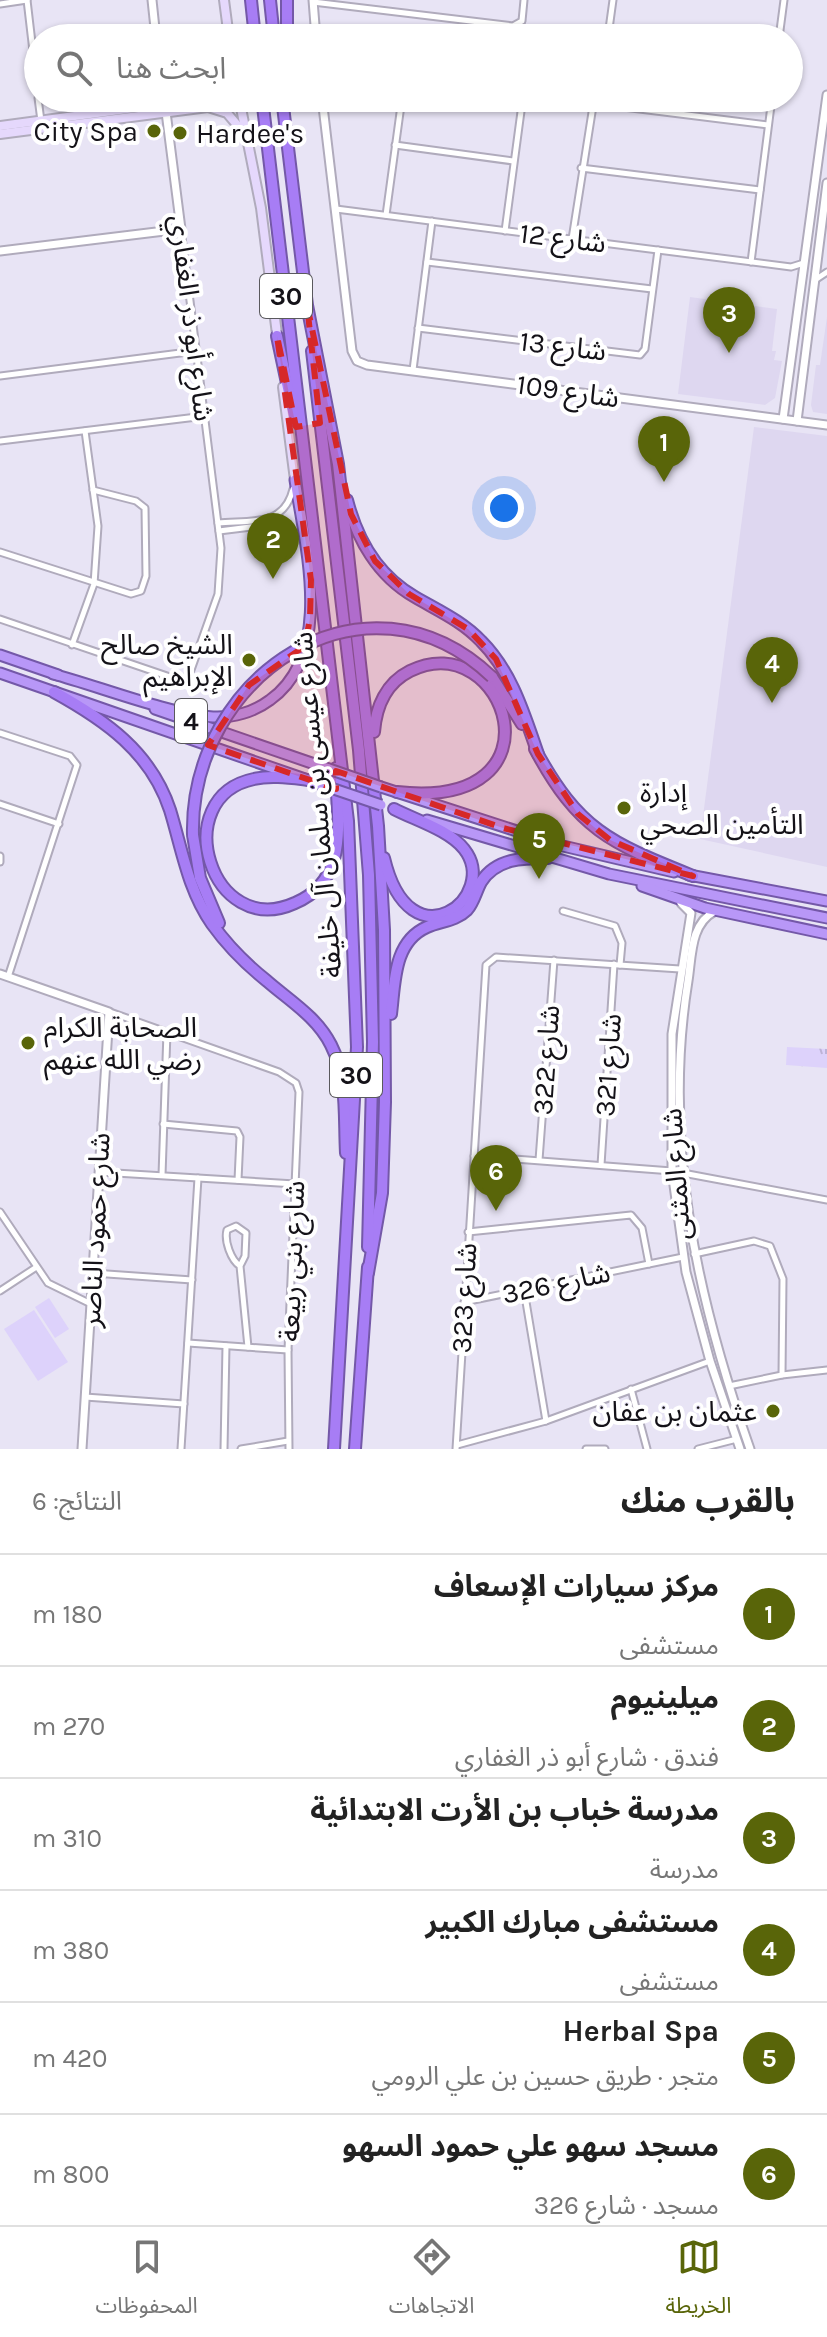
<!DOCTYPE html>
<html lang="ar">
<meta charset="utf-8">
<style>
:root{--surface:#fff;--page:#f6f6f6;--text:#222;--muted:#767676;--line:#e0e0e0;--accent:#596509}
body{margin:0;font-family:Karla,"Noto Sans Arabic",sans-serif;background:var(--page);color:var(--text);direction:rtl}
.you{position:absolute;left:504px;top:508px;width:28px;height:28px;margin:-20px;border:6px solid #fff;border-radius:50%;background:#1a73e8;box-shadow:0 0 0 12px #1a73e833}
.badge{display:grid;place-items:center;width:52px;height:52px;border-radius:50%;background:var(--accent);color:#fff;font-size:26px;font-weight:700}
.pin{position:absolute;translate:-50% -66px;filter:drop-shadow(0 2px 4px #0008)}
.pin::after{content:'';position:absolute;top:42px;width:28px;height:24px;background:inherit;clip-path:polygon(0 0,100% 0,50% 100%)}
.list{margin:0;padding:0;list-style:none}
h2{display:flex;justify-content:space-between;align-items:center;height:104px;margin:0;padding:0 32px;font-size:34px}
h2 small{font-size:26px;font-weight:400;color:var(--muted)}
.list li{display:grid;grid-template-columns:52px 1fr auto;gap:24px;align-items:center;box-sizing:border-box;height:112px;padding:0 32px;border-top:2px solid var(--line)}
.list b{display:block;font-size:30px;white-space:nowrap}
.list p{margin:0;font-size:26px;white-space:nowrap;color:var(--muted)}
.list em{font-size:26px;font-style:normal;color:var(--muted)}
.icon{flex:none;width:44px;height:44px;fill:none;stroke:currentColor;stroke-width:2;stroke-linecap:round;stroke-linejoin:round}
.map{position:relative;flex:none;width:827px;height:1449px;overflow:hidden;direction:ltr}
.search{position:absolute;background:var(--surface);box-shadow:0 2px 6px #0004;left:24px;right:24px;top:24px;height:88px;display:flex;align-items:center;gap:20px;box-sizing:border-box;padding:0 28px;border-radius:44px;color:var(--muted);font-size:30px}
.sheet{height:776px;background:var(--surface)}
nav{display:flex;justify-content:space-around;align-items:center;box-sizing:border-box;height:112px;border-top:2px solid var(--line);background:var(--surface);font-size:22px;color:var(--muted)}
nav a{display:grid;justify-items:center;gap:4px}
nav .on{color:var(--accent)}
.map>svg:first-child{display:block}
.built{fill:#ded7f0}
.grass{fill:url(#grass-tufts)}
.pitch{fill:#ddd2fb}
.lines{fill:none;stroke-linecap:round;stroke-linejoin:round}
.minor-casing{stroke:#b0abbc;stroke-width:9}
.tertiary-casing{stroke:#b0abbc;stroke-width:11}
.secondary-casing{stroke:#b0abbc;stroke-width:12}
.trunk-casing{stroke:#7458a8;stroke-width:13}
.motorway-casing{stroke:#7458a8;stroke-width:14}
.minor{stroke:#fff;stroke-width:5}
.tertiary{stroke:#fff;stroke-width:7}
.secondary{stroke:#e5d8fc;stroke-width:8}
.trunk{stroke:#b897f7;stroke-width:9}
.motorway{stroke:#a77df5;stroke-width:10}
.trunk-bridge-casing{stroke:#7458a8;stroke-width:13;stroke-linecap:butt}
.motorway-bridge-casing{stroke:#7458a8;stroke-width:14;stroke-linecap:butt}
.trunk-bridge{stroke:#b897f7;stroke-width:9}
.motorway-bridge{stroke:#a77df5;stroke-width:10}
.marked{fill:#d62828;fill-opacity:0.2;stroke:#d62828;stroke-width:6;stroke-dasharray:16 10;stroke-linejoin:round}
.poi-dot{fill:#596509;stroke:#fff;stroke-width:3}
.labels{text-anchor:middle;dominant-baseline:central;stroke-width:8;stroke-linejoin:round;paint-order:stroke}
.shield{fill:#fff;stroke:#5a595d;stroke-width:2}
.shield-label{font-size:26px;font-weight:bold;fill:#141218}
.poi-label{font-size:28px;fill:#141218;stroke:#fff;text-anchor:end}
.street-label{font-size:28px;fill:#141218;stroke:#fff}
</style>
<div class="map">
<svg width="827" height="1449" viewBox="0 0 827 1449">
<defs>
<pattern id="grass-tufts" width="24" height="20" patternUnits="userSpaceOnUse" patternTransform="scale(2)"><rect width="24" height="20" fill="#ddd2fb"/><path d="M3 7l-1-3M5 7V3M7 7l1-3M15 17l-1-3M17 17v-4M19 17l1-3" fill="none" stroke="#bdb3d6"/></pattern>
</defs>
<rect width="100%" height="100%" fill="#e8e4f5"/>
<g class="built">
<path d="M690,297L777,309L772,351H776L774,360L782,361L775,398L765,405L678,394Z"/>
<path d="M827,317V414L813,412L811,405L816,365H820Z"/>
<path d="M754,427L827,436V867L700,839Z"/>
</g>
<path class="grass" d="M787,1047L827,1049V1068L786,1065Z"/>
<g class="pitch">
<path d="M49,1298L69,1329L55,1338L35,1307Z"/>
<path d="M34,1310L68,1362L38,1381L4,1329Z"/>
</g>
<g class="lines">
<defs>
<g id="minor">
<path d="M27,0L38,94"/>
<path d="M613,0L609,29L615,38"/>
<path d="M313,2L513,26L522,21L524,0"/>
<path d="M0,4L27,0"/>
<path d="M779,38L784,0"/>
<path d="M38,98L41,121"/>
<path d="M395,145L513,161"/>
<path d="M581,168L760,190"/>
<path d="M336,209L791,267L804,263"/>
<path d="M386,215L402,98"/>
<path d="M505,231L522,104L520,98"/>
<path d="M572,239L593,106L599,104L768,125"/>
<path d="M427,262L652,289"/>
<path d="M751,262L772,98"/>
<path d="M815,280L827,272"/>
<path d="M418,328L640,355L645,349L658,250"/>
<path d="M413,370L432,221"/>
<path d="M0,376L196,351"/>
<path d="M0,441L205,416"/>
<path d="M218,523C251,520 284,527 293,489"/>
<path d="M219,531L267,525L278,533"/>
<path d="M0,552L131,594L141,591L146,576L145,508L136,501L93,490"/>
<path d="M0,619L176,679H185L191,670L218,594L221,548L181,229"/>
<path d="M72,645L94,584L98,526L85,431"/>
<path d="M0,733L70,756L77,765L8,977"/>
<path d="M0,804L59,824"/>
<path d="M0,856V862"/>
<path d="M563,911L615,926L622,943L620,965"/>
<path d="M110,1012L279,1072L296,1083L299,1092L288,1350L289,1449"/>
<path d="M163,1124L237,1131L240,1137L238,1180"/>
<path d="M474,1156L672,1171L827,1200"/>
<path d="M539,1160L554,960"/>
<path d="M601,1165L614,964"/>
<path d="M99,1172L295,1184"/>
<path d="M162,1175L167,1032"/>
<path d="M0,1212L48,1283L91,1304"/>
<path d="M468,1232L631,1215L642,1228L649,1264"/>
<path d="M694,1254L754,1241L770,1246L783,1279L782,1375"/>
<path d="M240,1266C231,1260 224,1241 227,1230L236,1226L246,1233L245,1256L240,1266L248,1347"/>
<path d="M93,1273L192,1280"/>
<path d="M524,1290L546,1421"/>
<path d="M0,1291L35,1268"/>
<path d="M464,1302L683,1257"/>
<path d="M188,1343L288,1350"/>
<path d="M729,1386L782,1375L827,1370"/>
<path d="M631,1389L647,1449"/>
<path d="M85,1397L184,1404"/>
<path d="M457,1445L546,1421L710,1361"/>
<path d="M181,1449L198,1178"/>
<path d="M224,1449L226,1346"/>
<path d="M241,1449L288,1441"/>
<path d="M456,1449L486,965L496,957L680,969"/>
<path d="M586,1449H605"/>
<path d="M698,1449L737,1439"/>
</g>
<g id="tertiary">
<path d="M152,0L156,38"/>
<path d="M313,0L316,38"/>
<path d="M322,98L352,351L357,361L367,365L827,425"/>
<path d="M0,251L181,229L166,112"/>
<path d="M783,419L827,95"/>
<path d="M797,421L827,183"/>
<path d="M681,903L691,913L672,1034V1171L686,1272L710,1361L740,1449"/>
<path d="M715,911C690,924 692,956 688,981C662,1142 697,1298 750,1449"/>
<path d="M0,974L109,1012L82,1449"/>
</g>
<g id="secondary">
<path d="M224,0L229,38"/>
<path d="M239,98L261,208L278,342"/>
<path d="M220,110L225,105V98"/>
<path d="M0,126L209,98"/>
<path d="M0,134L208,107L227,113L243,132"/>
<path d="M283,387L295,480"/>
</g>
<g id="trunk">
<path d="M0,655L58,675"/>
<path d="M0,673L328,787"/>
<path d="M53,674C98,686 169,714 213,717C233,718 254,712 270,700C335,654 305,545 295,480"/>
<path d="M155,709L329,769"/>
<path d="M381,787L563,846L674,872"/>
<path d="M427,820L609,874L827,918"/>
<path d="M689,875L827,901"/>
<path d="M642,886L705,908L827,934"/>
</g>
<g id="motorway">
<path d="M251,0L255,38"/>
<path d="M270,0L274,38"/>
<path d="M287,38V0"/>
<path d="M262,98L348,821L357,1047L334,1449"/>
<path d="M282,98L307,305L338,464L378,826L384,930L385,1102L382,1193L368,1273"/>
<path d="M277,336L295,421"/>
<path d="M312,351L359,750L369,875L373,1042L368,1247"/>
<path d="M347,500C357,539 378,576 415,597C439,611 462,621 481,641C512,672 524,714 538,754"/>
<path d="M492,677L522,724"/>
<path d="M54,692C105,720 151,752 170,810C182,849 188,890 212,924C227,945 247,965 267,981C290,1001 317,1017 331,1045C348,1078 344,1117 346,1153"/>
<path d="M374,732C376,707 386,683 410,671C505,624 570,811 397,792"/>
<path d="M535,749C579,831 611,843 693,876"/>
<path d="M309,780C291,778 271,775 254,779C167,797 211,941 295,903C314,895 328,880 334,859C342,830 336,797 336,768"/>
<path d="M193,835L200,878L219,923"/>
<path d="M384,858C410,968 501,896 464,849C449,830 415,820 394,809"/>
<path d="M391,1014C395,983 393,942 427,927C441,921 456,921 467,910C474,902 476,891 481,882C496,858 523,858 548,858"/>
<path d="M355,1449L368,1267"/>
</g>
</defs>
<use href="#minor" class="minor-casing"/>
<use href="#tertiary" class="tertiary-casing"/>
<use href="#secondary" class="secondary-casing"/>
<use href="#trunk" class="trunk-casing"/>
<use href="#motorway" class="motorway-casing"/>
<use href="#minor" class="minor"/>
<use href="#tertiary" class="tertiary"/>
<use href="#secondary" class="secondary"/>
<use href="#trunk" class="trunk"/>
<use href="#motorway" class="motorway"/>
<defs>
<g id="trunk-bridge">
<path d="M329,769L381,787"/>
<path d="M328,787L381,805"/>
</g>
<path id="motorway-bridge" d="M193,835C189,677 365,557 492,677"/>
</defs>
<use href="#trunk-bridge" class="trunk-bridge-casing"/>
<use href="#motorway-bridge" class="motorway-bridge-casing"/>
<use href="#trunk-bridge" class="trunk-bridge"/>
<use href="#motorway-bridge" class="motorway-bridge"/>
</g>
<path class="marked" d="M307,305L351,514L375,561L409,594L468,629L496,659L538,754L578,814L610,840L693,876L503,828L336,771V789L208,745L249,685L305,646L310,618L311,580L277,336L296,427L320,423Z"/>
<g class="poi-dot">
<circle cx="154" cy="131" r="8"/>
<circle cx="180" cy="133" r="8"/>
<circle cx="249" cy="660" r="8"/>
<circle cx="624" cy="808" r="8"/>
<circle cx="28" cy="1043" r="8"/>
<circle cx="773" cy="1411" r="8"/>
</g>
<g class="labels">
<g class="shield">
<rect x="260" y="274" width="52" height="44" rx="6"/>
<rect x="175" y="699" width="32" height="44" rx="6"/>
<rect x="330" y="1053" width="52" height="44" rx="6"/>
</g>
<g class="shield-label">
<text x="286" y="296">30</text>
<text x="191" y="721">4</text>
<text x="356" y="1075">30</text>
</g>
<g class="poi-label">
<text x="138" y="131">City Spa</text>
<text x="196" y="133" text-anchor="start">Hardee's</text>
<text x="233" y="644">الشيخ صالح<tspan x="233" dy="32">الإبراهيم</tspan></text>
<text x="640" y="792" text-anchor="start">إدارة<tspan x="640" dy="32">التأمين الصحي</tspan></text>
<text x="44" y="1027" text-anchor="start">الصحابة الكرام<tspan x="44" dy="32">رضي الله عنهم</tspan></text>
<text x="757" y="1411">عثمان بن عفان</text>
</g>
<g class="street-label">
<text transform="translate(563 238) rotate(7)">شارع 12</text>
<text transform="translate(192 318) rotate(83)">شارع أبو ذر الغفاري</text>
<text transform="translate(563 346) rotate(7)">شارع 13</text>
<text transform="translate(568 391) rotate(8)">شارع 109</text>
<text transform="translate(317 805) rotate(-95)">شارع عيسى بن سلمان آل خليفة</text>
<text transform="translate(546 1060) rotate(-86)">شارع 322</text>
<text transform="translate(608 1065) rotate(-86)">شارع 321</text>
<text transform="translate(676 1174) rotate(-94)">شارع المثنى</text>
<text transform="translate(95 1230) rotate(-87)">شارع حمود الناصر</text>
<text transform="translate(292 1261) rotate(-88)">شارع بني ربيعة</text>
<text transform="translate(556 1283) rotate(-12)">شارع 326</text>
<text transform="translate(464 1298) rotate(-87)">شارع 323</text>
</g>
</g>
</svg>
<div class="you"></div>
<div class="pin badge" style="left:664px;top:482px">1</div>
<div class="pin badge" style="left:273px;top:579px">2</div>
<div class="pin badge" style="left:729px;top:353px">3</div>
<div class="pin badge" style="left:772px;top:703px">4</div>
<div class="pin badge" style="left:539px;top:879px">5</div>
<div class="pin badge" style="left:496px;top:1211px">6</div>
<div class="search"><svg class="icon" aria-label="search" viewBox="0 0 24 24"><circle cx="10" cy="10" r="6"/><path d="M15 15l6 6"/></svg>ابحث هنا</div>
</div>
<section class="sheet">
<h2>بالقرب منك<small>النتائج: 6</small></h2>
<ul class="list">
<li><span class="badge">1</span><div><b>مركز سيارات الإسعاف</b><p>مستشفى</p></div><em>180 m</em></li>
<li><span class="badge">2</span><div><b>ميلينيوم</b><p>فندق · شارع أبو ذر الغفاري</p></div><em>270 m</em></li>
<li><span class="badge">3</span><div><b>مدرسة خباب بن الأرت الابتدائية</b><p>مدرسة</p></div><em>310 m</em></li>
<li><span class="badge">4</span><div><b>مستشفى مبارك الكبير</b><p>مستشفى</p></div><em>380 m</em></li>
<li><span class="badge">5</span><div><b>Herbal Spa</b><p>متجر · طريق حسين بن علي الرومي</p></div><em>420 m</em></li>
<li><span class="badge">6</span><div><b>مسجد سهو علي حمود السهو</b><p>مسجد · شارع 326</p></div><em>800 m</em></li>
</ul>
</section>
<nav>
<a class="on"><svg class="icon" aria-label="map" viewBox="0 0 24 24"><path d="M3 6l6-2 6 2 6-2v14l-6 2-6-2-6 2zM9 4v14M15 6v14"/></svg>الخريطة</a>
<a><svg class="icon" aria-label="directions" viewBox="0 0 24 24"><path d="M12 3l9 9-9 9-9-9zM9 14v-3h6M13 9l2 2-2 2"/></svg>الاتجاهات</a>
<a><svg class="icon" aria-label="saved" viewBox="0 0 24 24"><path d="M7 4h10v16l-5-4-5 4z"/></svg>المحفوظات</a>
</nav>
